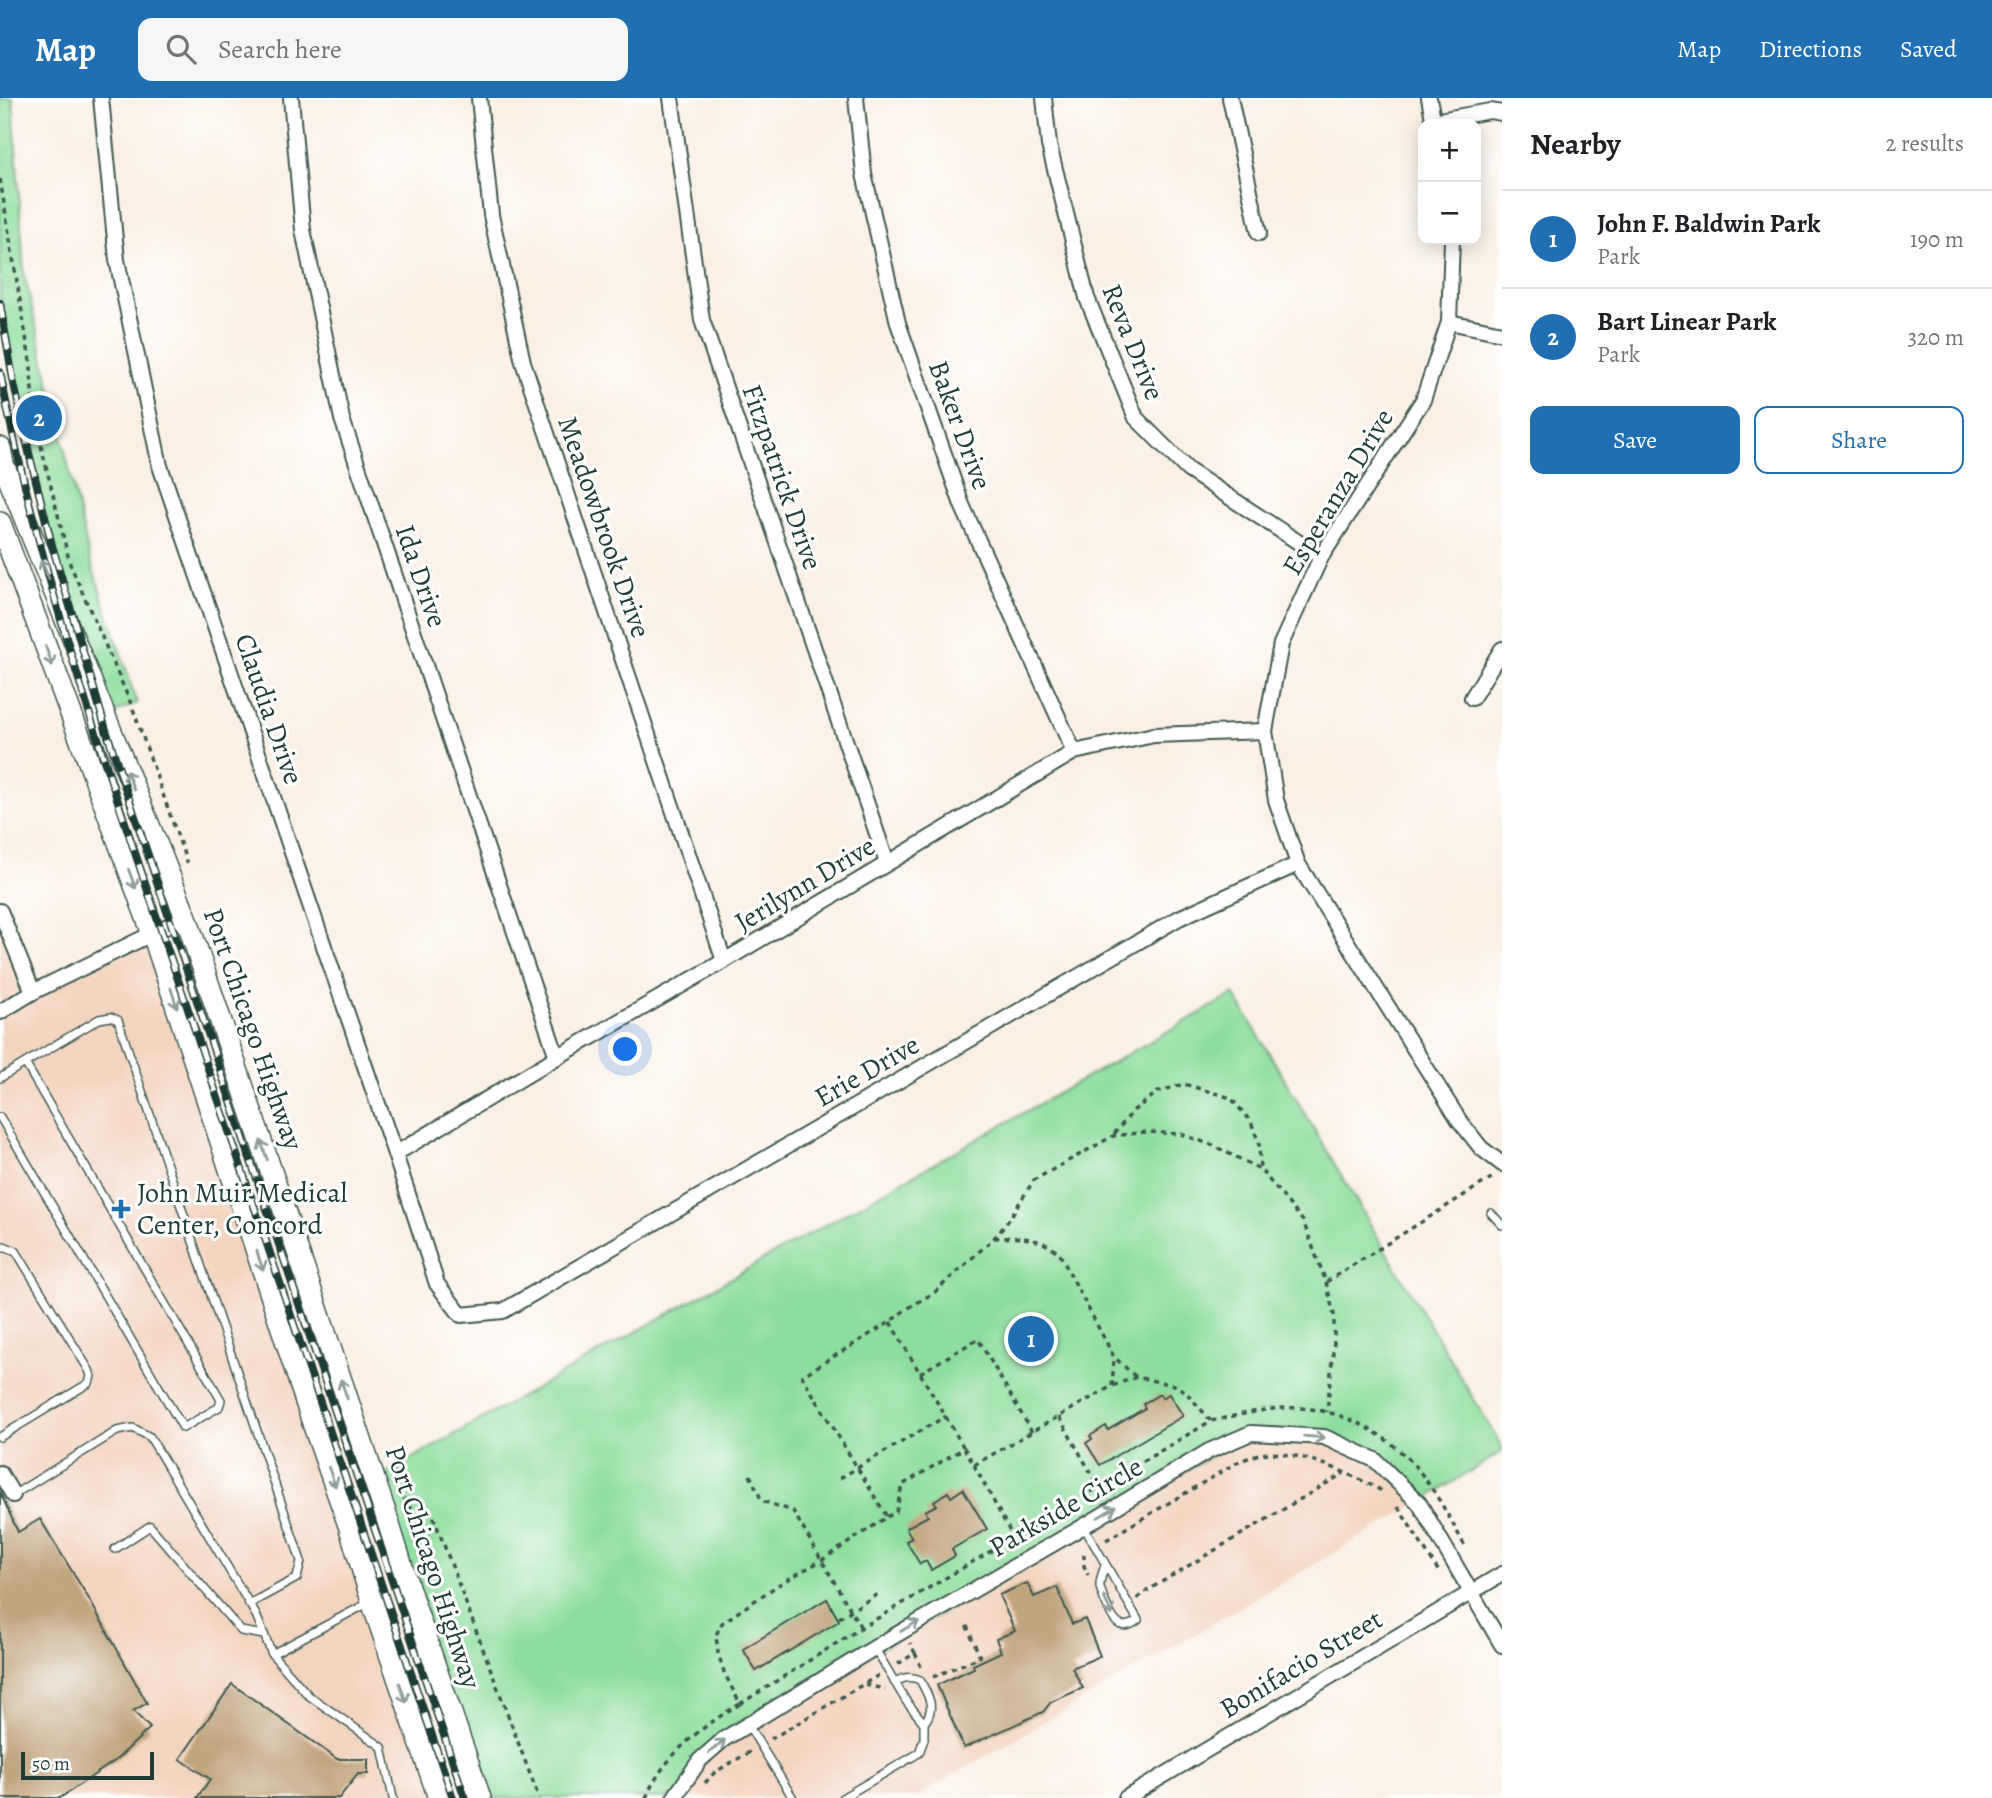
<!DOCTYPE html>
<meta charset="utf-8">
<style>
:root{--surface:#fff;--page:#f6f6f6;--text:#202124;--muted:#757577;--line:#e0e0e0;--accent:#1f6fb2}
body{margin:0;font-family:Alegreya,serif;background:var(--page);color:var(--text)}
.controls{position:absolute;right:21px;top:21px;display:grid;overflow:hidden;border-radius:14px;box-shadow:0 4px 18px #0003}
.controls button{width:63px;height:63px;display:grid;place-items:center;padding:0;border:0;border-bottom:2px solid var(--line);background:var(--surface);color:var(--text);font:35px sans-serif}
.scale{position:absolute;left:21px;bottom:18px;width:133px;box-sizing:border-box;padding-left:7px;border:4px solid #1f3d34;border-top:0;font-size:19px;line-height:24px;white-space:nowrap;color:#1f3d34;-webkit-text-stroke:5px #fff;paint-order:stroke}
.you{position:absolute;left:626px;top:952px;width:24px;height:24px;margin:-18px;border:5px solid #fff;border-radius:50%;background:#1a73e8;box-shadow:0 0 0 10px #1a73e833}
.badge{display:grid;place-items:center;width:46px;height:46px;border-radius:50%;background:var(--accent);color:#fff;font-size:23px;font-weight:700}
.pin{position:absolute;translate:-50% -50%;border:4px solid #fff;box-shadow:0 2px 7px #0006}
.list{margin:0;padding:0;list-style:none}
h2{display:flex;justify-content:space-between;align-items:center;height:91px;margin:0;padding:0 28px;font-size:30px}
h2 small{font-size:23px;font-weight:400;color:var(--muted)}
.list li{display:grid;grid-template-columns:46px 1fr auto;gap:21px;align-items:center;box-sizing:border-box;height:98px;padding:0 28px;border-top:2px solid var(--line)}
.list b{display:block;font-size:26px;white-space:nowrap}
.list p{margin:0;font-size:23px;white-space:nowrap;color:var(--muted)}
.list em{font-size:23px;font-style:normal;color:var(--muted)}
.actions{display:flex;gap:14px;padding:21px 28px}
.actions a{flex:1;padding:16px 0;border:2px solid var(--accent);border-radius:14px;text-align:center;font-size:24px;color:var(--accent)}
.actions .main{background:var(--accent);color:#fff}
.icon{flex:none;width:38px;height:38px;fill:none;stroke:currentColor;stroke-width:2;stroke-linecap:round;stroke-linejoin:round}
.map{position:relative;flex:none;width:1502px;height:1700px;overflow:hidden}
header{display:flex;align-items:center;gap:42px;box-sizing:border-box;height:98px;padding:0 35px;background:var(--accent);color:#fff}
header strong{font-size:33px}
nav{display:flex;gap:38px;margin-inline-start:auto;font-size:24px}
.search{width:490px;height:63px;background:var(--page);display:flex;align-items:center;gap:18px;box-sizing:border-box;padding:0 24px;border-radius:14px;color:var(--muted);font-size:26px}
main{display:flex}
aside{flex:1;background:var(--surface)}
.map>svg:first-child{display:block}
.built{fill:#f3d4bf}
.green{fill:#8ddd9c;stroke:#568d68;stroke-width:2}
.building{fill:#c1a57e}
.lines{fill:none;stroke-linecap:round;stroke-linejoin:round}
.lane-casing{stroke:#40584e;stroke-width:10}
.street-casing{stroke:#40584e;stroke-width:18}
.primary-casing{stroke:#40584e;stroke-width:24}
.path{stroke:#40584e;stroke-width:3.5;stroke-dasharray:5 5;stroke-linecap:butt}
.lane{stroke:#fff;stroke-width:7}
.street{stroke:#fff;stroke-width:14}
.primary{stroke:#fff;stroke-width:21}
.rail-casing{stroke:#1f3d34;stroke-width:8}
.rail{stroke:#fff;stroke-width:5;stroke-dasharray:16;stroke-linecap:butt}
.oneway{stroke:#8f9e9a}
.poi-dot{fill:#1f6fb2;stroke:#fff;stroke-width:2.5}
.labels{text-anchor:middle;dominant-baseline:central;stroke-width:6;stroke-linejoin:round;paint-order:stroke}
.street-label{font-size:28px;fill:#1f3d34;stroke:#fff}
.poi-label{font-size:28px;fill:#1f3d34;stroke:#fff;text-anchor:start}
</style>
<header>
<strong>Map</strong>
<div class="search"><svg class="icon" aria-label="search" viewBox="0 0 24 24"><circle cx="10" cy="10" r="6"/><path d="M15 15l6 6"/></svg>Search here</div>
<nav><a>Map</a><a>Directions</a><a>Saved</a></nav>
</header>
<main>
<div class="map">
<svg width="1502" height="1700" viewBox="0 0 1502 1700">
<rect width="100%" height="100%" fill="#fff"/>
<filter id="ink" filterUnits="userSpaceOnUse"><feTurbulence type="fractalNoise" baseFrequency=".0143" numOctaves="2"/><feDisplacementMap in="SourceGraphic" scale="14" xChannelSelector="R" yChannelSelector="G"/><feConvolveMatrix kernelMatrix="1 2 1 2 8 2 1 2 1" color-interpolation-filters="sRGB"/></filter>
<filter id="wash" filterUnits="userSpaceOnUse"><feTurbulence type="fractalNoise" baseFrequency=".00686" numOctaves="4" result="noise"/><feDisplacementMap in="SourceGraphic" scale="28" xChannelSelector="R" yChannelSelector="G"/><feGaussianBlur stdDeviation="1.57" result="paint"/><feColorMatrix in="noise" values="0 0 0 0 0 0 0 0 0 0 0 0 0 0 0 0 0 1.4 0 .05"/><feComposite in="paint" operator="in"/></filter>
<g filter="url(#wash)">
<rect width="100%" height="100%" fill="#faf0e4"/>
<g class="built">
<path d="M0,813L33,894L153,836L439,1700H0Z"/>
<path d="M1251,1335L1324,1339L1375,1362L1419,1405L914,1700H674L724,1641Z"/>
</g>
<g class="green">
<path d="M0,0H13L24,175L90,462L137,605L103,620L52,447L30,359L13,281L0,205Z"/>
<path d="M1234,896L1502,1349V1354L1419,1405L1375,1362L1324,1339L1251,1335L725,1641L674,1700H480L374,1382Z"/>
</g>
<g id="blocks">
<g class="building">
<path d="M1160,1296L1162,1300L1169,1296L1183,1318L1100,1367L1086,1345L1092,1341L1090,1338L1106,1328L1108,1332L1145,1310L1143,1306Z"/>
<path d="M963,1391L987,1431L952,1451L955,1458L931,1472L926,1463L920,1466L906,1443L912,1440L906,1430L928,1418L925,1413L937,1407L934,1403L948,1394L951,1399Z"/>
<path d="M0,1394L18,1434L40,1421L89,1501L147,1605L133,1613L150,1630L116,1662L60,1700H0Z"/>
<path d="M1027,1485L1034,1499L1057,1489L1072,1526L1085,1521L1100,1558L1072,1570L1083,1590L1051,1604L1043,1614L964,1650L937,1587L974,1570L973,1567L1001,1554L996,1541L1015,1533L999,1497Z"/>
<path d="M827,1501L839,1523L756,1573L743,1551Z"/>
<path d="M232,1586L337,1661H368V1676H358L339,1700H197L210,1681L180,1661Z"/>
</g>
</g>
</g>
<g filter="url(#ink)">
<use href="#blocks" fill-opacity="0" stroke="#40584e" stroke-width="2"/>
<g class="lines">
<defs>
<g id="lane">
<path d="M0,980L99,921L111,919L118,922L301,1463L297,1480L249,1506"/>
<path d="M0,1019L183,1330L219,1309L221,1302L25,965"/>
<path d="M1491,1115L1502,1127"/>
<path d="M0,1151L4,1148L16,1153L89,1272L91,1278L89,1285L0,1339"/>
<path d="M13,1397L117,1333L133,1330L150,1339L256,1517L272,1556L308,1597L382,1649L393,1700"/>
<path d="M1084,1429L1138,1522C1120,1536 1113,1522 1106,1506C1104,1501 1101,1494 1100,1489C1099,1483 1103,1474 1105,1467"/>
<path d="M115,1451L150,1428L241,1533L264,1537"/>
<path d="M272,1556L370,1504"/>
<path d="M894,1584C904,1580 910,1577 920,1582C928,1598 937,1609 924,1625"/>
<path d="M748,1627L793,1700"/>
<path d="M842,1700L919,1655L924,1641V1625L906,1603L874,1549"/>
</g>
<g id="street">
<path d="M101,0L117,162L160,368L395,1056L437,1186L461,1217L503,1213L1179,820L1298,766"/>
<path d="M291,0L303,132L342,321L557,959"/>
<path d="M479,0L491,117L523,264L724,863"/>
<path d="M671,0L702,222L887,765"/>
<path d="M856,0L864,76L898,225L962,407L1074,654"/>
<path d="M1044,0L1049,47L1087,200L1136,320L1188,372L1321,459"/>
<path d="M1230,0L1259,135"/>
<path d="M1429,0L1434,26"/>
<path d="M1433,23L1490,13L1502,15"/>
<path d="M1452,142L1449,224L1423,302L1321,459L1281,546L1265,633L1276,702L1298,766L1459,1022L1481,1050L1502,1066"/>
<path d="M1449,224L1502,235"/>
<path d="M1472,600L1502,551"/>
<path d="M0,813L33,894"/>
<path d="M0,914L33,894L186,819"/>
<path d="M395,1056L557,959L724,863L1074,654L1154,637L1265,633"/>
<path d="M0,1375L13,1397"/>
<path d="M674,1700L700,1662L724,1641L889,1541L1084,1428L1209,1353L1251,1335L1324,1339L1375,1362L1419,1405L1502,1547"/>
<path d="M1126,1700L1502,1476"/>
</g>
<g id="primary">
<path d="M0,350L3,366L186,819L385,1414L412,1501L480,1700"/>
<path d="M0,425L153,836L314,1328L350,1430L372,1503L439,1700"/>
</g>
</defs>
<use href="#lane" class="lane-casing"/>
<use href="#street" class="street-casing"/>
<use href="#primary" class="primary-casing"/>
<g class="path">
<path d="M0,81L31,269L33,315L70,466L132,608L187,765"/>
<path d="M1114,1036L1134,1012L1158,994L1184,986L1231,1000L1251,1024L1259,1045L1260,1071"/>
<path d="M994,1140C1020,1139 1038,1138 1059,1155L1114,1259L1136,1279"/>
<path d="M1326,1184L1334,1217V1244L1327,1314"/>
<path d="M890,1224L964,1350"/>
<path d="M920,1275L978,1241L1032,1334"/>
<path d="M1112,1288L1114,1259"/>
<path d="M1059,1319L1099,1389"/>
<path d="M974,1367L1014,1441"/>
<path d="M393,1372L408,1410"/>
<path d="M750,1377L761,1401L765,1404L793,1413L861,1530"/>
<path d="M840,1380L946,1318"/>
<path d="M1398,1409L1439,1474"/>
<path d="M407,1410H420L432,1415L539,1700"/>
<path d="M887,1419L896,1414L902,1387L964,1350L974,1367L1112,1288L1136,1279L1174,1287L1185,1293L1211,1323"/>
<path d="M1106,1442L1238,1364C1244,1362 1252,1358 1259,1356C1297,1350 1351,1376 1384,1394"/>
<path d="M1084,1456V1468L1088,1477"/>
<path d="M1137,1501L1143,1495L1344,1375"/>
<path d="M839,1520L881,1494"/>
<path d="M915,1555L921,1569"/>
<path d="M898,1566L915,1555L910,1545"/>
<path d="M933,1579L980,1559L966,1526"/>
<path d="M865,1587L885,1591"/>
<path d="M740,1606L861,1530L1211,1323C1236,1318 1260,1311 1285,1310C1341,1307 1397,1339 1428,1385C1442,1405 1454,1428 1466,1450"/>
<path d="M771,1641L879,1577"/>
<path d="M705,1685L715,1674L750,1654"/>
<path d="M646,1700C663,1658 702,1628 740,1606L724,1574L718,1555L716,1537L722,1525L778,1487L822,1462L887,1419L802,1278L890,1224L905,1212L935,1194L994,1140L1006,1126L1034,1082L1113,1038L1146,1034L1181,1036L1212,1047L1260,1071L1303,1123L1326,1184L1493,1079"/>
</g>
<use href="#lane" class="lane"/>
<use href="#street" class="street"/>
<use href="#primary" class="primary"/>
<defs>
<g id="rail">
<path d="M0,205L13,281L30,359L52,447L106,632L465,1700"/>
<path d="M0,274C43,496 120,710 192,923C279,1182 366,1441 453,1700"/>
</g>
</defs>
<use href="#rail" class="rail-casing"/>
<use href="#rail" class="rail"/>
</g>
<defs><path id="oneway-shaft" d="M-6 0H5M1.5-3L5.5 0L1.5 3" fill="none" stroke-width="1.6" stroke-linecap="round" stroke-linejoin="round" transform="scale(1.75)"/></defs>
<g class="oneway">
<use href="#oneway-shaft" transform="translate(45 471) rotate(-112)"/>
<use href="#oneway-shaft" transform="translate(49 558) rotate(70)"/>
<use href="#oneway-shaft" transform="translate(130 682) rotate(-112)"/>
<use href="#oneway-shaft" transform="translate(132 781) rotate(70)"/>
<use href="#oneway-shaft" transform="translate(174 900) rotate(72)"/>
<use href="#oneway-shaft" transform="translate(264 1052) rotate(-109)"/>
<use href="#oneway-shaft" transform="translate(260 1163) rotate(72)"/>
<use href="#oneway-shaft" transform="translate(344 1291) rotate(-109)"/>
<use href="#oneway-shaft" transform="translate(1314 1339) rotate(5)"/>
<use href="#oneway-shaft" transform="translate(332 1379) rotate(70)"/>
<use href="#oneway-shaft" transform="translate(1107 1414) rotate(-31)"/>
<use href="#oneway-shaft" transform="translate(1108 1508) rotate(66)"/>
<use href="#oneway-shaft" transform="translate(910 1528) rotate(-30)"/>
<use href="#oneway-shaft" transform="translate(403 1595) rotate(71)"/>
<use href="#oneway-shaft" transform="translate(717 1648) rotate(-40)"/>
</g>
</g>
<path class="poi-dot" d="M117.5 1100.5h7v7h7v7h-7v7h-7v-7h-7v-7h7z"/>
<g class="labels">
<g class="street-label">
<text transform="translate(1133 244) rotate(68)">Reva Drive</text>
<text transform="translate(960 327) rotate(70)">Baker Drive</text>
<text transform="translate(782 379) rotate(71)">Fitzpatrick Drive</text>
<text transform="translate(1338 394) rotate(-59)">Esperanza Drive</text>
<text transform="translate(604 429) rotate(71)">Meadowbrook Drive</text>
<text transform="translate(421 478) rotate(71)">Ida Drive</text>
<text transform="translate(269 611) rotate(71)">Claudia Drive</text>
<text transform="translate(805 786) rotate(-31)">Jerilynn Drive</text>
<text transform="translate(253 931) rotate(71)">Port Chicago Highway</text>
<text transform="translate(867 973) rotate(-30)">Erie Drive</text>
<text transform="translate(1066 1409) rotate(-30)">Parkside Circle</text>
<text transform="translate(433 1469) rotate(72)">Port Chicago Highway</text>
<text transform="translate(1301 1566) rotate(-31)">Bonifacio Street</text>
</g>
<g class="poi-label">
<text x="137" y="1095">John Muir Medical<tspan x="137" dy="32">Center, Concord</tspan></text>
</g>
</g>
</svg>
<div class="controls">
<button>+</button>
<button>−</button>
</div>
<div class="scale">50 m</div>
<div class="you"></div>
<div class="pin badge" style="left:1031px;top:1241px">1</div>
<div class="pin badge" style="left:39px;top:320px">2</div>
</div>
<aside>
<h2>Nearby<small>2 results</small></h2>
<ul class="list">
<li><span class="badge">1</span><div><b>John F. Baldwin Park</b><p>Park</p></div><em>190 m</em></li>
<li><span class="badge">2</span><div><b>Bart Linear Park</b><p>Park</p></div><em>320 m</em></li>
</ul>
<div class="actions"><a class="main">Save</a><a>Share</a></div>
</aside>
</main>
